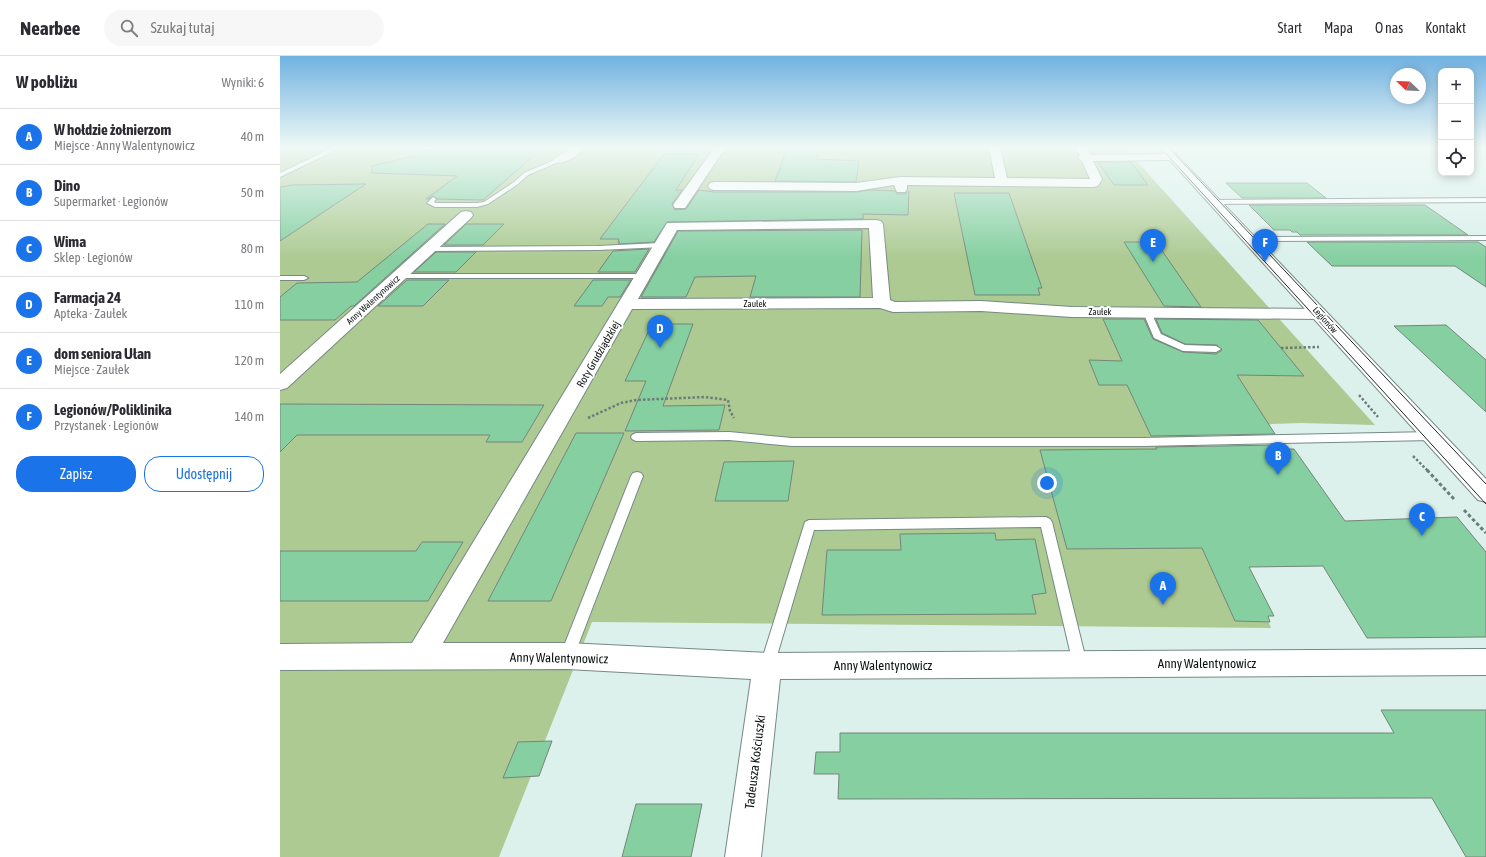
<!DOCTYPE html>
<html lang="pl">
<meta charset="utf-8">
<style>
:root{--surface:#fff;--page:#f7f7f7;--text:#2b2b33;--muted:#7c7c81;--line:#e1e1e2;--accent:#1a73e8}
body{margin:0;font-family:"Asap Condensed",sans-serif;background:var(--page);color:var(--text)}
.controls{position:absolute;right:12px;top:12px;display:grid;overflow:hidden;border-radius:8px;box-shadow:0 2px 10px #0003}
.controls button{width:36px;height:36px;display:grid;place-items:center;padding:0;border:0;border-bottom:1px solid var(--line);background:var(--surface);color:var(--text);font:20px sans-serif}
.compass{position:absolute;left:1110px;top:12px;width:36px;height:36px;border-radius:50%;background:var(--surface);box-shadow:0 2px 10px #0003;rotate:293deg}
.you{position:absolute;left:767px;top:427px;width:14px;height:14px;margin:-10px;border:3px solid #fff;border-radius:50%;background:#1a73e8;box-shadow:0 0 0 6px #1a73e833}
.badge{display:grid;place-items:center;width:26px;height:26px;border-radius:50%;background:var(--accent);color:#fff;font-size:13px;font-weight:700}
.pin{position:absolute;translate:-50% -33px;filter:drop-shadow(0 1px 2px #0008)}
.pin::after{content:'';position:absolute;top:21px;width:14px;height:12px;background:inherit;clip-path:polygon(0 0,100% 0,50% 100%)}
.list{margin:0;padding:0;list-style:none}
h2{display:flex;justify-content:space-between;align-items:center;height:52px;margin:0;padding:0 16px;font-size:17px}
h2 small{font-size:13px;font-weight:400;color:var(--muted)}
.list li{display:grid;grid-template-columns:26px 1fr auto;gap:12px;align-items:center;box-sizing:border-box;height:56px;padding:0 16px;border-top:1px solid var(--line)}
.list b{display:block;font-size:15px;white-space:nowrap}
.list p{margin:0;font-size:13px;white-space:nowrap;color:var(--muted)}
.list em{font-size:13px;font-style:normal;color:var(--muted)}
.actions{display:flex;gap:8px;padding:12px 16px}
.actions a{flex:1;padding:9px 0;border:1px solid var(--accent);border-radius:16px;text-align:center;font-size:14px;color:var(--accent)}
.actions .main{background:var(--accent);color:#fff}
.icon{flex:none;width:22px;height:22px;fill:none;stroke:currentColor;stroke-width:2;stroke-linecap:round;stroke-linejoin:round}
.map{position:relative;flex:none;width:1206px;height:801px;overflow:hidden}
header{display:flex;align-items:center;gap:24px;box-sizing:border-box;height:56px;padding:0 20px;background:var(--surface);border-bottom:1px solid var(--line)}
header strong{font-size:19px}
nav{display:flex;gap:22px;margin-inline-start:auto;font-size:14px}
.search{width:280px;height:36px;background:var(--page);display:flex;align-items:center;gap:10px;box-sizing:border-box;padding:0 14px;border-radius:22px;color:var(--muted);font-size:15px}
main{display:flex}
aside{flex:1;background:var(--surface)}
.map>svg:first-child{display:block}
.green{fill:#adca92}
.building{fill:#85cfa1;stroke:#76857b}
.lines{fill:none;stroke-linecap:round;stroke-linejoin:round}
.service-casing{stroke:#768985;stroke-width:2}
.minor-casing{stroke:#768985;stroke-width:2}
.tertiary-casing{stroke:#768985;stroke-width:2}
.path-far1{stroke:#6e7c79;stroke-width:2.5;stroke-dasharray:2.5 2;stroke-linecap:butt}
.path{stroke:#6e7c79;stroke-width:3;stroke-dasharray:3.5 2.5;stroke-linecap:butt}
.service{fill:#fff;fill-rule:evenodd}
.minor{fill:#fff;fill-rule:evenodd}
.tertiary{fill:#fff;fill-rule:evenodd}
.tram{stroke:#202927;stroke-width:1}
.labels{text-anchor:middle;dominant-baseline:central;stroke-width:4;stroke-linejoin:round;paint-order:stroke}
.far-street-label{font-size:9px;fill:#0b1211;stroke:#fff}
.street-label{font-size:11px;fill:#0b1211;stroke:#fff}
.near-street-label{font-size:13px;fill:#0b1211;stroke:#fff}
</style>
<header>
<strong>Nearbee</strong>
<div class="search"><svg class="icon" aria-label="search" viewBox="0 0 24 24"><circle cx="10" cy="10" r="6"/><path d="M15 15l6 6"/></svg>Szukaj tutaj</div>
<nav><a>Start</a><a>Mapa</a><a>O nas</a><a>Kontakt</a></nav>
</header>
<main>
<aside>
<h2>W pobliżu<small>Wyniki: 6</small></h2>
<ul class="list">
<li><span class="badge">A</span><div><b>W hołdzie żołnierzom</b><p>Miejsce · Anny Walentynowicz</p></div><em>40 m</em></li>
<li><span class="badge">B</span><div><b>Dino</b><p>Supermarket · Legionów</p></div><em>50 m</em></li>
<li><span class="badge">C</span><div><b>Wima</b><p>Sklep · Legionów</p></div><em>80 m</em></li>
<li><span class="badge">D</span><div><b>Farmacja 24</b><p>Apteka · Zaułek</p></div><em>110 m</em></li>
<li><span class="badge">E</span><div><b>dom seniora Ułan</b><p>Miejsce · Zaułek</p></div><em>120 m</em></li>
<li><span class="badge">F</span><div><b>Legionów/Poliklinika</b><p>Przystanek · Legionów</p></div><em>140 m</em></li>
</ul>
<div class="actions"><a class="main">Zapisz</a><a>Udostępnij</a></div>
</aside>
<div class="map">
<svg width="1206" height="801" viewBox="0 0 1206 801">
<rect width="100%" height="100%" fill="#dcf1ec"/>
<path class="green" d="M0,91H844L1095,369L1021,367L908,371L991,572L312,566L219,801H0Z"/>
<g class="building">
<path d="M508,91H539L536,103L579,105L576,126L495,125Z"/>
<path d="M138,94L258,96L203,144L157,143L153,140L149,143H146L177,120L92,117V110L138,99Z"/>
<path d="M384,98H419L396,134H402L392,148L395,154L406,153L419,134L434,136H576L590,134L615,135L617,138H625L629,135L628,159L583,158V163L387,166L374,186L338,188L340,186H338L339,183H320Z"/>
<path d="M818,106H851L868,129H834Z"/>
<path d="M946,127H1027L1046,142H962Z"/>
<path d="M86,128L42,157L0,185V131L12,129Z"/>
<path d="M674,137H729L762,232H758L760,239H695Z"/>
<path d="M969,149H1145L1188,179H1020L1017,176H1012L1010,174H994Z"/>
<path d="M148,168H165L74,250H71L55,264H0V241L17,227L77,226Z"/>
<path d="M186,168H224L203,189H164Z"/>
<path d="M582,174L580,241H470L476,220L415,221L406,241H361L398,175Z"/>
<path d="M844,186H876L921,251L884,250Z"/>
<path d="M1027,186H1198L1206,191V231L1175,210H1052Z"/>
<path d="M369,193L355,216H318L333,195Z"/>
<path d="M156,196H196L176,216H134Z"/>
<path d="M127,224H169L143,250H98Z"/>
<path d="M313,224H351L340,241H328L322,250H294Z"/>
<path d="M823,263H864L873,283L903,296L936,298L942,294L937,289L905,288L882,277L876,263L978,264L1024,320L957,319L995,378L871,380L847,329H819L809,304L842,305Z"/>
<path d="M372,268H413L383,350L445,349L439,374L345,375L366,325H345Z"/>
<path d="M1166,269L1206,304V356L1114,270Z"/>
<path d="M0,348L264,349L242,386H206L210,379H17L0,396Z"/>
<path d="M296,377H344L271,545H208Z"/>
<path d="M1002,389L1005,393H1014L1065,465L1177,461L1206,496V581L1087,582L1043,510L969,511L994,560H988L990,566L955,565L922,492L787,493L760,394L877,393L876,391Z"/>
<path d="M514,405L508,445H435L444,406Z"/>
<path d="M715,477L716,484L755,483L766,537L752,539L756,558L542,559L547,494H621L620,478Z"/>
<path d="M142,486H183L148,545H0V495H136Z"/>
<path d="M1101,654H1206V801H1186L1152,742L558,743L559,718H534L536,696H560V677H1114Z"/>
<path d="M272,685L259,720L223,722L238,686Z"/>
<path d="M356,748H422L411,801H342Z"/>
</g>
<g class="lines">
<defs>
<g id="service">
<path d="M54,91H62L0,121V117Z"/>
<path d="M279,102L281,103V105L248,119L238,128L208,148L197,151H155L147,147L153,141L156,143L154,146L156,147H197L204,146L234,126L244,117Z"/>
<path d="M1206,142V146L934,148L931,146L934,144Z"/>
<path d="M1206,180V184L968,185L964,183L968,181Z"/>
<path d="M380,187H383V191L318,194L150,195L146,193L150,191L318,190Z"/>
<path d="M116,218H363L367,220L363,222H116Z"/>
<path d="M0,220H24L28,222L24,224H0Z"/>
<path d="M867,253L871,256L881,278L905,289L936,290L941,293L936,296L903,295L874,282L863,256Z"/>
<path d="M449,376L512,382H863L1152,376L1156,378L1157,380L1156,382L1152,384L863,390H512L449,384L356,385L352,383L351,381L352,379L356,377Z"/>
<path d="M357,416L361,417L363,420L294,600L292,605L287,607L282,605L280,600L351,420L353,417Z"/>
<path d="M766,461L770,463L772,466L807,608L805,613L800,615L795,613L793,608L761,471L534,474L494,610L492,615L487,617L482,615L480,610L525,466L529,464Z"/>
</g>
<g id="minor">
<path d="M293,91H305C299,99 285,109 275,106L273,104L275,102Z"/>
<path d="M435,91H446L405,152H395L393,149Z"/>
<path d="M709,91H720L727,122L810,123L802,105L798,102L800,100L796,91H807L810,99L892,98L896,99L898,101L896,103L892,104L813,105L822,123L818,130L814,131L627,129V133L625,136H617L614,129L576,135L434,134L430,133L428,130L430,127L434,126L576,127L620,121L715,122Z"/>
<path d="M186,155L191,156L193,159L191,162L7,332L0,334V318L181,156Z"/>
<path d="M596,164L601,165L603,168L610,244L615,246L701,245L792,251L1038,253L1044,254L1046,258L1044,262L1038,263L792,261L701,255L613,256L600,252L352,253L163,587H287L487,597L1206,593V619L500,623L481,801H445L471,623L287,613L0,614V588L132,587L387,167ZM589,172L593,242L358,243L397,174Z"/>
</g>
<path id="tertiary" d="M878,91H889L1206,423V446L1198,444Z"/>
</defs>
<use href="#service" class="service-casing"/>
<use href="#minor" class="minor-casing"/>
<use href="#tertiary" class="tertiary-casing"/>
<g class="path-far1">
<path d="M1001,292L1039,291"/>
<path d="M1079,339L1098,361"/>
<path d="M308,362L341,347L356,344L425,341L448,344L450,355L454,362"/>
<path d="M1133,400L1148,415"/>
</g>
<g class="path">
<path d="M1147,414L1174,443"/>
<path d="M1184,454L1206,477"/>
</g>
<use href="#service" class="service"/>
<use href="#minor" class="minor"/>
<use href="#tertiary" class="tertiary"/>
<g class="tram">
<path d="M880,91L1206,448"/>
<path d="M888,91L1206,428"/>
</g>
</g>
<linearGradient id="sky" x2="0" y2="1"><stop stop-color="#71b2e1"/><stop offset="0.45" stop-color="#eff9f6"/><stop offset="1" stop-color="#eff9f6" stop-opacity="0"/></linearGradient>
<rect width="1206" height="203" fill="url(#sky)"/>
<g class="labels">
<g class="far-street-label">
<text transform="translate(93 244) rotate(-42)">Anny Walentynowicz</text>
<text x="475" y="248">Zaułek</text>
<text x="820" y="256">Zaułek</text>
<text transform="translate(1045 264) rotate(48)">Legionów</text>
</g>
<g class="street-label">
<text transform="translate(318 298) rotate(-60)">Roty Grudziądzkiej</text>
</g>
<g class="near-street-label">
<text transform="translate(279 602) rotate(1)">Anny Walentynowicz</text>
<text x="927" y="607">Anny Walentynowicz</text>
<text x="603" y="609">Anny Walentynowicz</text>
<text transform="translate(475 706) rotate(-83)">Tadeusza Kościuszki</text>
</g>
</g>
</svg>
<div class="controls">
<button>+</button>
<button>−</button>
<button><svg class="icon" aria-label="locate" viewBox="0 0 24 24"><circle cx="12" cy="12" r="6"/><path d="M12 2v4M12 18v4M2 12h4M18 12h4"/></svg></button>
</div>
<svg class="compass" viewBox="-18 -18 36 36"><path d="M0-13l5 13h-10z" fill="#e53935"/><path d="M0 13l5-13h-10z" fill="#7c7c81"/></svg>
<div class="you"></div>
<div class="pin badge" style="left:883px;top:549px">A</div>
<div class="pin badge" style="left:998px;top:419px">B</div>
<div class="pin badge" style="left:1142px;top:480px">C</div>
<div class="pin badge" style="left:380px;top:292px">D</div>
<div class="pin badge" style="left:873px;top:206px">E</div>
<div class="pin badge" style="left:985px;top:206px">F</div>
</div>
</main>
